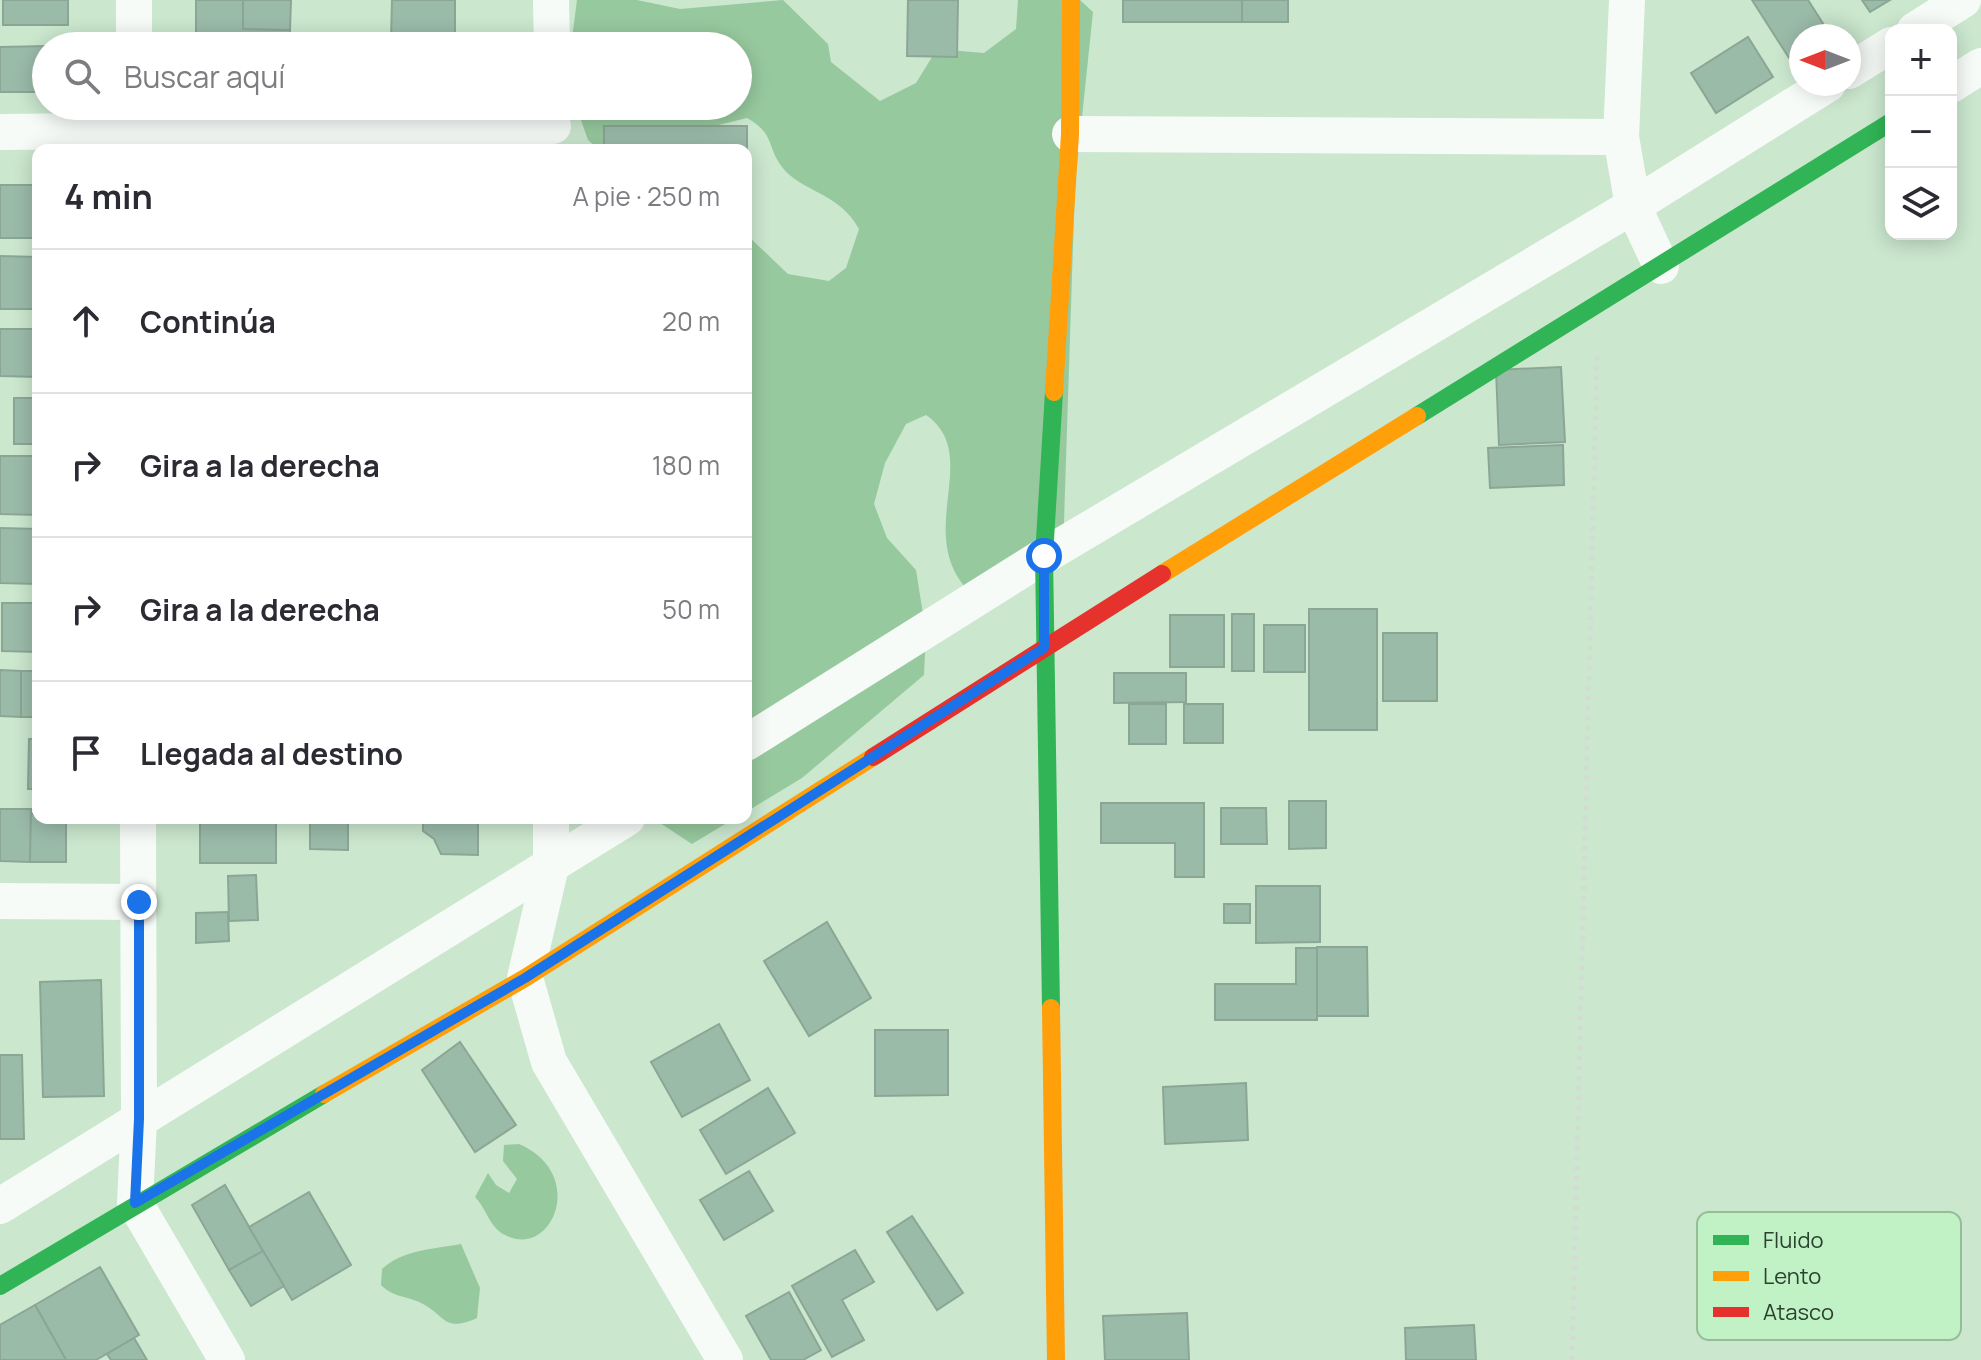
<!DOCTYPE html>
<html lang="es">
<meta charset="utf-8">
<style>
:root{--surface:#fff;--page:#f2f2f3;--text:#2b2b33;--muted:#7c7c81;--line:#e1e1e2}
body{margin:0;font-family:Manrope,sans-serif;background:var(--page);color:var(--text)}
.controls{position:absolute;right:24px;top:24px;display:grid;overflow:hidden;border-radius:16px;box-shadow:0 4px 20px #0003}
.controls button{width:72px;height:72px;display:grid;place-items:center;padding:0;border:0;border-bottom:2px solid var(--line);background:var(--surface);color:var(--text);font:40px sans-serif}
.compass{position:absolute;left:1789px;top:24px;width:72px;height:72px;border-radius:50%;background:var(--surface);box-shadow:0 4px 20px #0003;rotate:270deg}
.stop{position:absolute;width:24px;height:24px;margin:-18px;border:6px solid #1a73e8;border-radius:50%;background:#fff}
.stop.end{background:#1a73e8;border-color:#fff;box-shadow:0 2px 8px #0008}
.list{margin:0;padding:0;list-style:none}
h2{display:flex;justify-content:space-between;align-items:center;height:104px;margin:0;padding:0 32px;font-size:34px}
h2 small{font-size:26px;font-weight:400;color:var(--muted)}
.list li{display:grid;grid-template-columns:52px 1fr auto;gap:24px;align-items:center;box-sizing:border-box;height:144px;padding:0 32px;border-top:2px solid var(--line)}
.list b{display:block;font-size:30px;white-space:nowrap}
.list em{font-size:26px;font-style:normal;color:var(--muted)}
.icon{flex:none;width:44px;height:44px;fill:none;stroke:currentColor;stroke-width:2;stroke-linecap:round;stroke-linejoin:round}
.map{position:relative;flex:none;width:1981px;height:1360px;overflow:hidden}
.search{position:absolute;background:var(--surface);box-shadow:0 4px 20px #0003;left:32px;top:32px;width:720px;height:88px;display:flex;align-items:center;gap:20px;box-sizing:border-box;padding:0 28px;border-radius:44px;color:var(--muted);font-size:30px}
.panel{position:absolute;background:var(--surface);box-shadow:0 4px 20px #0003;left:32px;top:144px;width:720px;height:680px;border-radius:16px}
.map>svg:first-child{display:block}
.forest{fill:#97c99e}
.building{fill:#9bbba9;stroke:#8ca696;stroke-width:2}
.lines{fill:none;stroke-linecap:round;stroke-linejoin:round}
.path{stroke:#d3dbd4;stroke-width:5;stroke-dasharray:4 6;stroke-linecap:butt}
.street{stroke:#f7fbf8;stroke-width:36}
.fast{stroke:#30b455;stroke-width:18}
.slow{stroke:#ff9f0a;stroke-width:18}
.jam{stroke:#e5322d;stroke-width:18}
.route{stroke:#1a73e8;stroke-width:10}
.key{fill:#c0f2c5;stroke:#94bd98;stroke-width:2}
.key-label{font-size:22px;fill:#2c402e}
</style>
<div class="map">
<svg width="1981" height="1360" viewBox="0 0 1981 1360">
<rect width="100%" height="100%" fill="#cbe7ce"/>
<g class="forest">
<path d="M577,0H637L680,9L783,0L828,44L831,62L880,101L916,83L937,49L984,53L1016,29L1018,0H1080L1093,12L1075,184L1063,552L964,586C917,528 982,454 926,415L906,424L885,463L874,504L887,538L916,570L926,633L924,675L802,778L746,812V234L788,274L829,281L846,268L859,229C839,192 801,192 782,167C766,145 775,134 747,118L617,150H599L588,140L576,106H738V46H571Z"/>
<path d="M627,818H735L692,844L660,823Z"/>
<path d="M519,1144C591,1175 549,1266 500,1232C489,1224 485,1207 475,1197L488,1173L496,1185L509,1193L517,1179L503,1161L504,1145Z"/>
<path d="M461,1244L480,1288L477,1318C443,1333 447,1316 421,1303C405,1295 394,1298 381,1285L382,1269C402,1250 434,1249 461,1244Z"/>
</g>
<g class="building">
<rect x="3" y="0" width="65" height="25"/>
<path d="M196,0H243V29L290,30V46H196Z"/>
<path d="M243,0H291L290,30L243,29Z"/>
<path d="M392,0H455V41L391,40Z"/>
<path d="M908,0H958L957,57L907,56Z"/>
<rect x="1123" y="0" width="119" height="22"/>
<rect x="1242" y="0" width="46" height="22"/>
<path d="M1752,0H1808L1831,36H1801L1798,72Z"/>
<path d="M1862,0H1890L1870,12Z"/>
<path d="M1748,37L1773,77L1716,113L1691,73Z"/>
<path d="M46,46V92H0V47Z"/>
<path d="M604,126H747V212L746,150H604Z"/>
<rect x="0" y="185" width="38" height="53"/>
<path d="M0,256L38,257V309H0Z"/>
<path d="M0,329H38V377L0,376Z"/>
<path d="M1561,367L1565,442L1499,445L1496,370Z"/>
<rect x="14" y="398" width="24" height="46"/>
<path d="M1563,445L1564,485L1490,488L1488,448Z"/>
<path d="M0,456H38V515L0,514Z"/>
<path d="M0,528L38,529V584L0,583Z"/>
<path d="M2,603H38V652L2,651Z"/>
<rect x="1309" y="609" width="68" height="121"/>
<rect x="1232" y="614" width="22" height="57"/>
<rect x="1170" y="615" width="54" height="52"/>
<rect x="1264" y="625" width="41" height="47"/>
<rect x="1383" y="633" width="54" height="68"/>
<path d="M0,670L21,671V717L0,716Z"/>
<rect x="21" y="671" width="17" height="46"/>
<path d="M1114,673H1186V702L1114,703Z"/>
<rect x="1129" y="704" width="37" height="40"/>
<rect x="1184" y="704" width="39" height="39"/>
<path d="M29,739H38V789H28Z"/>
<path d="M1289,801H1326V848L1289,849Z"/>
<path d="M1101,803H1204V877H1175V843H1101Z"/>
<path d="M1221,808H1266L1267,844H1221Z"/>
<path d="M0,809H31L30,862L0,861Z"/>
<path d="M31,814H38V818H66V862H30Z"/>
<rect x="200" y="818" width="76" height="45"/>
<path d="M310,818H348V850L310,849Z"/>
<path d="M423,818H478V855L441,854L434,839L423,831Z"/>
<path d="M256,875L258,920L229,921L228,876Z"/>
<path d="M1256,886H1320V942L1256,943Z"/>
<rect x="1224" y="904" width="26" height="19"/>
<path d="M228,912L229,941L196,943V913Z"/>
<path d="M827,922L871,998L809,1036L764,961Z"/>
<path d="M1317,947H1367L1368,1016H1317Z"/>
<path d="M1296,948H1317V1020H1215V984H1296Z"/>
<path d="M101,980L104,1096L43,1097L40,982Z"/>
<path d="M719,1024L750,1080L682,1117L651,1062Z"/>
<path d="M875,1030H948V1095L875,1096Z"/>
<path d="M460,1042L516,1125L475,1152L422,1070Z"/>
<path d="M0,1055H22L24,1139H0Z"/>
<path d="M1246,1083L1248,1140L1165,1144L1163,1087Z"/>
<path d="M768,1088L795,1133L726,1174L700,1130Z"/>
<path d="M749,1171L773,1211L724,1240L700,1200Z"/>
<path d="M225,1185L263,1251L229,1270L192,1205Z"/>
<path d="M309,1192L351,1265L292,1300L249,1227Z"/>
<path d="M912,1216L963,1293L937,1310L887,1232Z"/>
<path d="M855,1250L874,1282L842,1300L864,1340L832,1357L792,1286Z"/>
<path d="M263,1251L284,1286L251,1306L229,1270Z"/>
<path d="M100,1267L139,1335L96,1360H66L35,1305Z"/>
<path d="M789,1292L821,1350L803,1360H771L746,1316Z"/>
<path d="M35,1305L66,1360H0V1325Z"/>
<path d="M1187,1313L1189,1360H1105L1103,1316Z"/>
<path d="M1474,1325L1476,1360H1406L1405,1328Z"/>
<path d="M134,1338L147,1360H111L107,1354Z"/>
</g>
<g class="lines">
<path class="path" d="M1572,1360L1597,352"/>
<g class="street">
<path d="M134,0V46"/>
<path d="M551,0L552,46"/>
<path d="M1627,0L1621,137L1633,206L1661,266"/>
<path d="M1915,30L1963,0"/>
<path d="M1849,71L1891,45"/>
<path d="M1951,85L1981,66"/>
<path d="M0,132L553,126"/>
<path d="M1070,134L1621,137"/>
<path d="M746,743L1044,556L1633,206L1828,84"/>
<path d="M138,818L139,1119L135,1203L227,1360"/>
<path d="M551,818V866L525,978L549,1062L725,1360"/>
<path d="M0,901L139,902"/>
<path d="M0,1206L627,818"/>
</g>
<g class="fast">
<path d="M1417,416L1891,122"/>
<path d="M1051,1008L1044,556L1054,392"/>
<path d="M0,1286L324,1094"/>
</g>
<g class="slow">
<path d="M1054,392L1070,134L1071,0"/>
<path d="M1162,574L1417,416"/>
<path d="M1051,1008L1056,1360"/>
<path d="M324,1094L525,978L873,757"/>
</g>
<path class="jam" d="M873,757L1162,574"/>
</g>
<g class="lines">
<path class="route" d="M139,902V1119L135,1203L525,978L1044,648V556"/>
</g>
<rect x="1697" y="1212" width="264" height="128" rx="12" class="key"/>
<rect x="1713" y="1235" width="36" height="10" fill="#30b455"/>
<rect x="1713" y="1271" width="36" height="10" fill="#ff9f0a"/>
<rect x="1713" y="1307" width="36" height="10" fill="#e5322d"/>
<g class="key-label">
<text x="1763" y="1248">Fluido</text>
<text x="1763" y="1284">Lento</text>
<text x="1763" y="1320">Atasco</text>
</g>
</svg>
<div class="controls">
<button>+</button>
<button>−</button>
<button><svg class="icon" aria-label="layers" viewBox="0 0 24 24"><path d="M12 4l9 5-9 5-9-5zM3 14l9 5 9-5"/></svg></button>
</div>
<svg class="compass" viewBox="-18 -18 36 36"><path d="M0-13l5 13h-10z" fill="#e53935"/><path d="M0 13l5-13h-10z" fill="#7c7c81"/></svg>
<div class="stop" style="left:1044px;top:556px"></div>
<div class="stop end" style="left:139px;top:902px"></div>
<div class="search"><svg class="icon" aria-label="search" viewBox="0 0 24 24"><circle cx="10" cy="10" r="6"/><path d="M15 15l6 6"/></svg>Buscar aquí</div>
<section class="panel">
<h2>4 min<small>A pie · 250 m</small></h2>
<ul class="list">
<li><svg class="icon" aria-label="ahead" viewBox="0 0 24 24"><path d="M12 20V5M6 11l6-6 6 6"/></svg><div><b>Continúa</b></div><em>20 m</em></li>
<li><svg class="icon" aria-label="right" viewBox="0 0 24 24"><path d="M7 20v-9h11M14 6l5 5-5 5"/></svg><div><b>Gira a la derecha</b></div><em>180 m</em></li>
<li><svg class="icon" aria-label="right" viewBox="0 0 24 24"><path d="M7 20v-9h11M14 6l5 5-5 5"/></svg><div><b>Gira a la derecha</b></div><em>50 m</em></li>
<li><svg class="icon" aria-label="arrive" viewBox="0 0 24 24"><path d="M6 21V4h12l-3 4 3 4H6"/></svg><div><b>Llegada al destino</b></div></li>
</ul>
</section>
</div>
